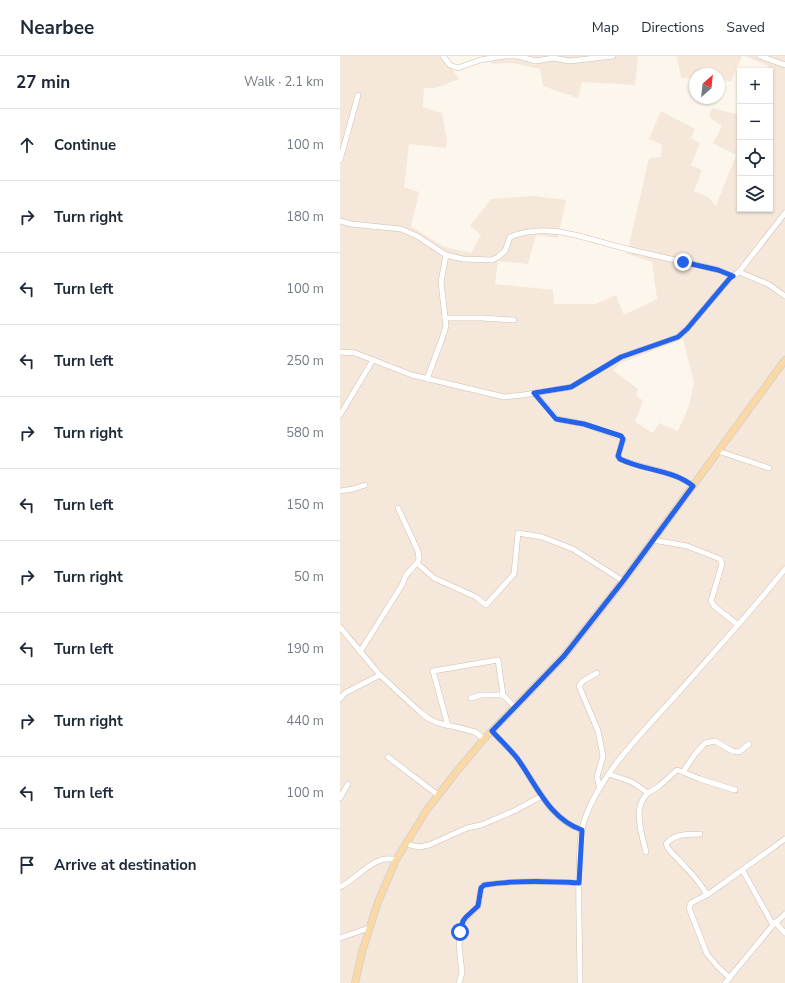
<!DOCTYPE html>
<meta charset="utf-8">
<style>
:root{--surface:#fff;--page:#f6f6f7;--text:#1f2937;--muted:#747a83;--line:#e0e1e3}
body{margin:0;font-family:"Nunito Sans",sans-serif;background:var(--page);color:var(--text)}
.controls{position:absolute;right:12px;top:12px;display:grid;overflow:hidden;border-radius:0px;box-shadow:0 1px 3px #0004}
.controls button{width:36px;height:36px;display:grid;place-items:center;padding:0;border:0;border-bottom:1px solid var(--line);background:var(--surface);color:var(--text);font:20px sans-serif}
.compass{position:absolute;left:349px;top:12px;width:36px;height:36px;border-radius:50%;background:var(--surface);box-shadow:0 1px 3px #0004;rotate:27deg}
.stop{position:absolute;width:12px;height:12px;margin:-9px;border:3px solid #2563eb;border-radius:50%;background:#fff}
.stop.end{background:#2563eb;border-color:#fff;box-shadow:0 1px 4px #0008}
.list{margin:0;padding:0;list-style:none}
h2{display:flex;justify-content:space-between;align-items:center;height:52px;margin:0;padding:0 16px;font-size:17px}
h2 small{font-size:13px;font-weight:400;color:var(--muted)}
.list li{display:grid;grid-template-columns:26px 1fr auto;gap:12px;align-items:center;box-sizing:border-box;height:72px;padding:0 16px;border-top:1px solid var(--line)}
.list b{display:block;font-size:15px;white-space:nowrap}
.list em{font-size:13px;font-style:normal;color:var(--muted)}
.icon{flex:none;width:22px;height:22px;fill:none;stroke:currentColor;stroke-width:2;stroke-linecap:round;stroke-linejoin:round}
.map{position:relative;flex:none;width:445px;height:927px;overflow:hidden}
header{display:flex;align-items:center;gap:24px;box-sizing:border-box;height:56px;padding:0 20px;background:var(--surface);border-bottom:1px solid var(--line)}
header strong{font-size:19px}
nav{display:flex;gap:22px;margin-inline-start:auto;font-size:14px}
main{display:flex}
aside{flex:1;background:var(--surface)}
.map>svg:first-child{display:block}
.residential{fill:#f5e8da;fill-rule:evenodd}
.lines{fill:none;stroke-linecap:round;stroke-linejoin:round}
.minor-casing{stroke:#d1beb0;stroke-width:6}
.major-casing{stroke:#dad1cd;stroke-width:8}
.minor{stroke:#fff;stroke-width:5}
.major{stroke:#fbd9a5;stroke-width:6}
.route{stroke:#2563eb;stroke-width:5}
</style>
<header>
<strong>Nearbee</strong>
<nav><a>Map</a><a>Directions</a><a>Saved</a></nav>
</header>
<main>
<aside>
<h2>27 min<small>Walk · 2.1 km</small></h2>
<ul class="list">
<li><svg class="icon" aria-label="ahead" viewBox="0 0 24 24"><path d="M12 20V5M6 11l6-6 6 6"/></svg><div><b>Continue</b></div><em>100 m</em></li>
<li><svg class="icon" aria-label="right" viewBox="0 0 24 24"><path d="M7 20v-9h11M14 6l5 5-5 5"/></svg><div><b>Turn right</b></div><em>180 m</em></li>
<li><svg class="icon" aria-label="left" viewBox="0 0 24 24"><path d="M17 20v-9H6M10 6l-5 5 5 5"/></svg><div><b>Turn left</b></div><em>100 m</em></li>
<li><svg class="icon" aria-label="left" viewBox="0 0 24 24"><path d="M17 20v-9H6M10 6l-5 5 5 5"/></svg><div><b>Turn left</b></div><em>250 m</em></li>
<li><svg class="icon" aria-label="right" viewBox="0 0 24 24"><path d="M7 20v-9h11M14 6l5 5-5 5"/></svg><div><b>Turn right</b></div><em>580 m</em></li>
<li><svg class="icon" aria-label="left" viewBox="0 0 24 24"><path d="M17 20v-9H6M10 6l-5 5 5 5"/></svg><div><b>Turn left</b></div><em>150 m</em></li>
<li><svg class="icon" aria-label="right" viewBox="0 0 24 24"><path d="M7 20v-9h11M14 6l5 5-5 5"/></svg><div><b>Turn right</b></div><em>50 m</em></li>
<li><svg class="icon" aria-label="left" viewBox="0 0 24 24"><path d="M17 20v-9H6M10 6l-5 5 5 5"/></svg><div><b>Turn left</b></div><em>190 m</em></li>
<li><svg class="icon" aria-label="right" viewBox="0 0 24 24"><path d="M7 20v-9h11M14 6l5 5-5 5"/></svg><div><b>Turn right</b></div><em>440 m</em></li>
<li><svg class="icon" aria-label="left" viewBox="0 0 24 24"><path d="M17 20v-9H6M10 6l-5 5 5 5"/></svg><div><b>Turn left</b></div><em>100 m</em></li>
<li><svg class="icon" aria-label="arrive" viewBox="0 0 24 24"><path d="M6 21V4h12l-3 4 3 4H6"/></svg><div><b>Arrive at destination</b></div></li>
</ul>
</aside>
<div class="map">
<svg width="445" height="927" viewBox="0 0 445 927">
<rect width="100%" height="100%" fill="#fdf6ec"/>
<g class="residential">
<path d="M0,0H104L119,23L96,32H84L83,51L102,57L107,85L106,92L69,88L64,131L79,136L71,170L91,183L105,191L131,197L141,179L130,170L151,143L194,140L226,144L218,182L196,179L188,208L158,205L155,228L213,234L214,248H256L276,239L284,259L317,243L312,206L287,198L309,102L321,101L322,89L309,83L321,55L355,73L351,82L360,87L351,109L362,114L354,135L368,141L376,150L396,99L373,87L382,70L369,61L372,52L400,59V153H430V15H427L428,10L405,0H445V927H0ZM343,283L354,326L349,350L338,375L319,367L313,377L295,366L303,345L296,339L298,333L273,314L281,307Z"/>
<path d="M147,0H298L295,29L242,26L238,42L203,30L200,13L172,7L152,8Z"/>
<path d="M333,0H402L391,25L379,24V18H355V23L341,22L337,1Z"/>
</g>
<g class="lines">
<defs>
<g id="minor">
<path d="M103,0L110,9L118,12L140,4L165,0H177L196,5L213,2L230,5L273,0"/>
<path d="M420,0L445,9"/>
<path d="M0,104L18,39"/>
<path d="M0,165L11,168L61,173L77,180L106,199L123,203L152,204L158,201L165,195L170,181C207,165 247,183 283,192C315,200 347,206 378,214L393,220"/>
<path d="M399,216L428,228L445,240"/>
<path d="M105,262H141L174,264"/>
<path d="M0,296L15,297L72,319L164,341L183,339L231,331L281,301L338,281L347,273L390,222L399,216L445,157"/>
<path d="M87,323L102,283L106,270L101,226L106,199"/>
<path d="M194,337L217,363L244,368L281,381L283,383L278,400L280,403C304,414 331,413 353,430"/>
<path d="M0,359L33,304"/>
<path d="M378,395L429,412"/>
<path d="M0,435L13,433L25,429"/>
<path d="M58,452L78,495L79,503L77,507"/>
<path d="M313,484L347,490L380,503L382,508L371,545L374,550L398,569"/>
<path d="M0,571L40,619L79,655L89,663L98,667L120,672L135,676L144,683"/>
<path d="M20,596L62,529L66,519L77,507L94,522L136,541L146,549L174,518L178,477L202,481L233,493L283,525"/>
<path d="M257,617L243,625L239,630L258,675L263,700L257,721L260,732"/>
<path d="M131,642L141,639H163"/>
<path d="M0,643L5,637L40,619"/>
<path d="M108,670L93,615L158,604L163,639L175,651"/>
<path d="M152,675C160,684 170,693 177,702C196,728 209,763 242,774"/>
<path d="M48,701L98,739"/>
<path d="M343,716L360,723L395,734"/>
<path d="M269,718L292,726L308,737L318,731L337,714L343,716L355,698L365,687L375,685L392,695L399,696L409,688"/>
<path d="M0,742L8,728"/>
<path d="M360,778C349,779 334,777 326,788C328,794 334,799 338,803C349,815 360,825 367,839"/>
<path d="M66,788L79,791L89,789L127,772L141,769L174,755L202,740"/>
<path d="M306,796C303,785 297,761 300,751C301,745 304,741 308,737"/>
<path d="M403,815L433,869"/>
<path d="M0,831C18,823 34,797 56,804"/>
<path d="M435,866L445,877"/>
<path d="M0,882L29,872"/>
<path d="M390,922L378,911L367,898L349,852L351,847L370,837L445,783"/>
<path d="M119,927L122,917L119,889L123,865L138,850L141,832L143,829C175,824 208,825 239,827"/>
<path d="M240,927C240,890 238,853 239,815C240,801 239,787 242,773C254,723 303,676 337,638C373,597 411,556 445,513"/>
<path d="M385,927L433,869L445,858"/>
</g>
<path id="major" d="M15,927L22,896L38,846L56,804L86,755L117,715L144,683L224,600L283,525L445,304"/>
</defs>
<use href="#minor" class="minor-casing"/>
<use href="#major" class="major-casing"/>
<use href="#minor" class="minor"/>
<use href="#major" class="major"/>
</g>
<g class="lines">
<path class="route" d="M120,876L123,865L126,861L138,850L141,832L144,829C175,824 208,825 239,827L242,774C209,763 196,728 177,702C170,693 160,684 152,675L224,600L283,525L353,430C331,413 304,415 280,403L278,400L283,383L281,380L244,368L216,363L194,337L231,331L281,301L338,281L347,273L390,222L393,220L378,214L343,206"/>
</g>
</svg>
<div class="controls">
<button>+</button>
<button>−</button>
<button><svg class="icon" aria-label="locate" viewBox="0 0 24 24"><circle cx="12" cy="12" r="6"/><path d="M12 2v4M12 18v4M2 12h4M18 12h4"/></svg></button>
<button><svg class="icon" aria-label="layers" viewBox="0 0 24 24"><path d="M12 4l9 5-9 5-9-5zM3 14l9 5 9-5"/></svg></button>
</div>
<svg class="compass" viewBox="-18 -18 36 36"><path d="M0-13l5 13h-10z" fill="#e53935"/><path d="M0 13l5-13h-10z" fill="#747a83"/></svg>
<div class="stop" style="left:120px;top:876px"></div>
<div class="stop end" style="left:343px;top:206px"></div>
</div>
</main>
